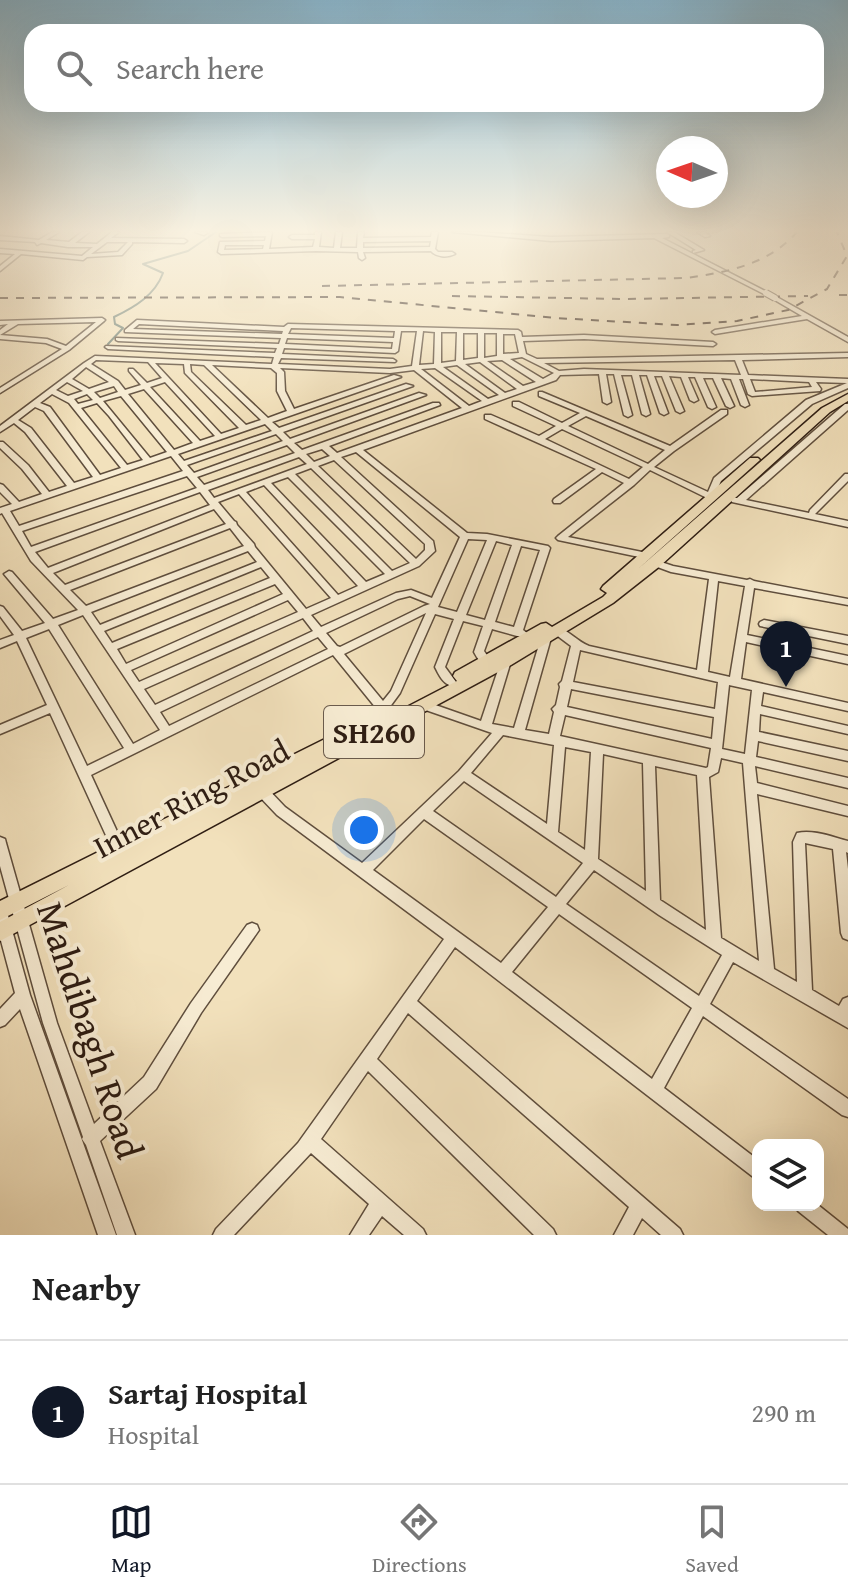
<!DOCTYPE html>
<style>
:root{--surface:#fff;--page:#f6f6f6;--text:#222;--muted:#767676;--line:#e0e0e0;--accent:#111827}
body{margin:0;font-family:"Gentium Book Plus",serif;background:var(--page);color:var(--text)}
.controls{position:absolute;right:24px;bottom:24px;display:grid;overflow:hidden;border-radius:16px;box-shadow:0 8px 32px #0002}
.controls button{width:72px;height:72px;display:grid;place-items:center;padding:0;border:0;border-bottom:2px solid var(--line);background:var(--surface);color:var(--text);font:40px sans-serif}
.compass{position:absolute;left:656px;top:136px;width:72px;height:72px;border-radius:50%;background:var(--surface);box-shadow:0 8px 32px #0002;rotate:272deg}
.you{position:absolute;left:364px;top:830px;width:28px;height:28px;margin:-20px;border:6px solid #fff;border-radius:50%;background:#1a73e8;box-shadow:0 0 0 12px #1a73e833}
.badge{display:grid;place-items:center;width:52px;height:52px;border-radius:50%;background:var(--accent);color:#fff;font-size:26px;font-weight:700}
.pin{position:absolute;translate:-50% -66px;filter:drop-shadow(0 2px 4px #0008)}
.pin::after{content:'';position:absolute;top:42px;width:28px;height:24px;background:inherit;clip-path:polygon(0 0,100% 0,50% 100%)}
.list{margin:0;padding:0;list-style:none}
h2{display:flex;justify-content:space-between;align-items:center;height:104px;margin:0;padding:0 32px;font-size:34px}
h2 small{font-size:26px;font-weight:400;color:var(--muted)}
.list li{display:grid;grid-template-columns:52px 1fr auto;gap:24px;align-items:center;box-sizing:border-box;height:144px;padding:0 32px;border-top:2px solid var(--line)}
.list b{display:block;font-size:30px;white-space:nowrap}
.list p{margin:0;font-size:26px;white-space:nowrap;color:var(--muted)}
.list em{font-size:26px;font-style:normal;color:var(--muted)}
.icon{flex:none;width:44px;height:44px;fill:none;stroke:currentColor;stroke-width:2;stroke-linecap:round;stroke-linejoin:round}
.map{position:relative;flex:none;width:848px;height:1235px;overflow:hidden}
.search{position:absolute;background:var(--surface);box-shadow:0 8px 32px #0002;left:24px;right:24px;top:24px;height:88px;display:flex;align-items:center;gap:20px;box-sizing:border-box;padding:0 28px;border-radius:24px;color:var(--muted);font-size:30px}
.sheet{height:248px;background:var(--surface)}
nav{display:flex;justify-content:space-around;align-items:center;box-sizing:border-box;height:112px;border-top:2px solid var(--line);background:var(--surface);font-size:22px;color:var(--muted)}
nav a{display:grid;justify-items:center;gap:4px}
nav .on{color:var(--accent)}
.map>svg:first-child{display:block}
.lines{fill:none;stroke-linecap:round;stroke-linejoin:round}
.stream{stroke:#6f7e71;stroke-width:2}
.minor-casing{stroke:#5f4e3d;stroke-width:3}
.highway-casing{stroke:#2e1d13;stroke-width:3}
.minor{fill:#f7ecd3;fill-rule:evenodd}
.highway{fill:#f2e1bc;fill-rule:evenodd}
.rail{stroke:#2e1d13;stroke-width:2;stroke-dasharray:8 8;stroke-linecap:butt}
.minor-bridge-casing{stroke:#5f4e3d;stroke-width:8;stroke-linecap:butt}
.minor-bridge{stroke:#f7ecd3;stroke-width:6}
.labels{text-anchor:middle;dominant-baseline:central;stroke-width:8;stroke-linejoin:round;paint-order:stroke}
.shield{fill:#f7ecd3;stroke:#6a5b4d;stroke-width:2}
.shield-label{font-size:30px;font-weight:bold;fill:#2e1d13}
.street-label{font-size:32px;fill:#2e1d13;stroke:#f7ecd3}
.near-street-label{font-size:38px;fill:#2e1d13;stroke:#f7ecd3}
</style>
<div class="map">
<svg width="848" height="1235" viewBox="0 0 848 1235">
<rect width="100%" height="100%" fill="#f2e1bc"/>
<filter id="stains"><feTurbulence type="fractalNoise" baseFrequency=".0025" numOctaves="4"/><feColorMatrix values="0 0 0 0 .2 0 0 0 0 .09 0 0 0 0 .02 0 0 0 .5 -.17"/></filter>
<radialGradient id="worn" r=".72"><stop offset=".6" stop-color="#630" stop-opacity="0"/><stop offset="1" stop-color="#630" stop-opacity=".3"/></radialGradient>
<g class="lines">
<path class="stream" d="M108,344L123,328L115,324L114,317C135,307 155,295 163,273L143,264L188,251L216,232"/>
<defs>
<g id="minor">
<path d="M52,232H59L46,240L69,242L82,232H89L75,243L97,244L112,232H119L111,238L184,239L187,241L184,243L132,242V244L122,255L87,257L83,260L21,254L0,271V266L15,254L0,253V249L82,256L93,247H68L41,243L37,245L35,242L0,240V236L39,240ZM107,242H128L118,252L91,254Z"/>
<path d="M195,232H206L207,233L204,235Z"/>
<path d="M272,232L269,249L313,247L315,239H292L289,237L292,235H315V232H321L319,247L334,248L336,232H342L340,248H357L358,232H364L363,238L431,237L432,232H438L435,249L438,252H452L455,254C447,258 436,257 431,251L363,252L365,258L362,260L359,258L358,252L316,251L221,254L218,252L220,242L265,241L266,236L222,237L220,236V234ZM431,241L430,247L363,248V242ZM225,245H264L263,249L224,250Z"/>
<path d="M452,232H479L551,237L667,234L669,235V237L662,238L769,293L764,294L654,238L551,241Z"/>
<path d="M667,232H674L704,250L693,253V251L696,250Z"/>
<path d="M697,232H704L710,236L705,237Z"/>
<path d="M775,296L848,337V342L807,319L715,334L712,332L715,330L802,316L773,299V297Z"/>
<path d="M102,318L105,320L104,321L69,350L0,393V388L62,349L46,343L0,339V335L47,339L66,346L96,322L18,324L0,335V330L8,324L0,325V321Z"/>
<path d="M137,320L284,327L288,324L518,330L521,332L522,337L584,335L713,342L716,344L713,346L584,339L523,341L526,354L537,359L848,353V357L742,360L748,375L848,379V388L812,404L721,481L713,498H707L650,470L634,485L568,537L647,553L649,555L647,557L644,558L558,540L556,538L558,536L624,483L602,472L560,503H554L553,501L554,499L596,469L485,419V415H491L539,436L556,426L513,406V402H519L562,423L580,413L539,396V392H542L670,446L721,410H727V414L674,451L654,467L708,492L714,478L806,400L847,383L816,382L821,389L820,391L752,396L748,394L743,379H739L749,405L745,407L741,405L731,379L721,378L734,406L730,408L726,406L713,378H703L716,407L712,409L708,407L695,377H688L698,400L694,402L690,400L681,377L669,376L684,411L680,413L676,411L662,376H654L668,413L664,415L660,413L647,375H639L650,414L646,416L642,414L632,375H621L632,415L628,417L624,415L614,374H606L611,402L607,404L603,402L599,374L560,375L556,380L363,450L467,533L487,534L548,546L550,548L523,630L527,633L526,636H517L492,629L484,651L491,661L490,664C482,666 477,658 474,652L483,626L463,621L445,667L456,682L455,685C445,688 439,675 435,667L454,619L435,614L400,693L389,708L399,721L397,724L393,725L389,724L333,655L91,775L126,851L125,855L120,857L115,855L50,713L0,734V725L47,705L17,641L0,648V640L14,635L0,616V606L3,607L22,631L45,623L4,574L9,571L12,572L53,619L78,610L31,561L2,513L0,514V508L12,504L0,492V484L3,485L19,502L42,494L22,469L0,448V442H3L28,465L49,492L67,486L25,432L14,423L0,432V426L84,363L95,356L272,364L274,357L108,349L105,347L106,346L275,353L277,348L118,341L116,340V338L279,344L281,338L125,332V330ZM139,324L283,331L282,334L133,329ZM291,328L395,331L394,338L288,334ZM401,331H417L412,366L390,369L278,364L281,358L395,362L396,361L393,359L282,354L284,348L395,353L398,351ZM423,331L435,332L434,364L419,365ZM441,332H457L456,361L441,363ZM463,333H478V358L463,360ZM484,333H497V356L484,358ZM503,334H515L519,353L503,354ZM287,338L393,342L392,349L285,344ZM522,357L554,373L543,379L510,359ZM96,360L148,362L162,378L147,383L133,369H129V371L141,385L125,390L118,381L91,364ZM502,360L536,382L523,386L487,361ZM735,360L741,375L584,369L559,371L544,363ZM480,362L517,389L505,393L465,364ZM155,363L184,364L185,373L239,428L221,434ZM190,364L204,365L261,420L246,425L191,372ZM212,365L271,368L277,373V391L287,411L268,418ZM457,365L499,395L488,399L443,367ZM86,367L109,382L89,389L72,379ZM280,368L390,373L414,370L462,408L337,453L329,446L440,405L439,403H433L302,450L294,443L426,395L419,393L290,439L283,432L413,386L406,384L279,428L272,422L401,377L394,375L294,409L285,391L284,372ZM435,368L482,401L469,406L421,369ZM750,379L809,382L812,387L755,392ZM67,382L83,391L68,396L56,390ZM165,382L215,436L200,441L150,387ZM114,386L118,392L100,398L94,392ZM144,389L193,443L174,450L128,394ZM52,394L69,403L121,468L100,475L50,407L40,403ZM87,394L93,400L78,404L74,399ZM121,396L167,452L150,458L103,401ZM97,403L109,416L143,460L127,465L81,408ZM35,407L44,411L93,477L74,483L31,428L18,420ZM586,416L665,450L648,464L568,426ZM265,424L272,431L184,461L178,454ZM562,429L643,467L629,479L545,439ZM276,434L283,441L194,473L187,465ZM287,445L295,453L204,485L197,477ZM322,449L330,456L314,462L306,454ZM356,452L460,537L432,598L411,590L396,593L321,627L311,615L419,566L435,551L433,541L341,457ZM171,456L183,471L19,526L10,511ZM299,457L307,464L214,498L208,490ZM334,460L425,544V550L416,559L318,466ZM311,468L410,563L392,571L295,474ZM187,476L197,488L31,547L22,531ZM288,477L385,574L366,582L271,483ZM264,485L358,586L338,595L246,492ZM200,492L210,505L48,568L35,552ZM239,494L331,598L306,609L255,547L254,544L237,525L236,522L234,521L218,502ZM214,509L226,524L65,585L53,573ZM230,528L244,546L86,606L70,590ZM468,539L487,540L457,612L438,607ZM496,541L512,545L485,620L466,615ZM521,546L540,550L514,627L495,622ZM248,551L257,562L100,625L91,612ZM261,567L270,578L112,643L104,631ZM275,584L283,594L126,664L117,649ZM410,596L430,604L424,606L340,647L337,646L326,633L398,599ZM288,600L298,612L139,682L131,670ZM426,613L391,691L383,701L344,654ZM83,615L160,730L133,744L58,625ZM303,618L313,631L155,705L144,689ZM49,629L124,748L87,766L26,638ZM318,637L328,649L169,726L160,712Z"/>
<path d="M845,404H848V410L746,500L809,513L810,510L845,474H848V481L815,514L848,521V527L732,502L731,500L732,498H737Z"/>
<path d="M655,560L673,566L747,580L750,579L754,581L848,599V605L754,588L747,635L848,656V664L746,642L741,679L848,703V711L763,692L761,706L848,726V734L760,714L759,732L848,751V761L758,741L756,757L848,778V788L755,766L757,783L848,806V816L757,794L774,969L797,982L793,842L797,833C813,829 832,837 848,841V853L846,852L848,869V940L843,938L841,933L833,849L805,843L812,990L839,1006L843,999L848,997V1028L733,962L710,1004L848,1099V1117L842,1115L703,1016L664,1088L758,1160V1178L752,1176L455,947L417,1001L680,1229L683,1235H661L642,1218L633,1235H614L629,1207L408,1013L377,1059L553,1229L556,1235H534L368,1071L321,1139L423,1229L426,1235H404L382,1216L369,1235H350L369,1204L311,1153L234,1235H213L216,1229L298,1143L444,939L277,815L258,795L256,791L258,787L262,786L266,787L285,807L362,863L459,771L492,733L420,708L418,705L420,702L424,701L481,721L502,658H510L511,661L492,724L514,728L541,638L546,634L551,638L525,730L549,734L554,712L552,709L556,705L560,687L559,684L562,681L571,646L555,634L554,631L559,627C570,632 577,641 589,646L697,670L709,579L671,572L652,565L650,563L652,561ZM718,581L745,586L730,677L708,672ZM580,650L718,682L715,709L573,682ZM729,685L752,690L745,754L722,749ZM571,689L714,717L712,739L567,707ZM565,715L711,748L708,767L706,768L560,736ZM503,735L554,745L547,824L471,773ZM565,747L591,752L585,850L558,832ZM603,754L643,763L646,891L598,859ZM721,758L743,763L759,961L721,938L709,777L718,772ZM655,766L697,775L706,930L660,900ZM464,781L583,863L556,897L433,811ZM424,819L548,907L501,963L373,870ZM594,870L659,915L722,955L699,996L566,904ZM559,914L692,1008L652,1079L512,972Z"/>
<path d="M764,620L848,636V644L760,626L759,624L760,622Z"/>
<path d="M0,837L5,839L6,843L57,1023L94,1124L144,1077L191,1003L247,925L252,923L257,925L259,930L201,1013L156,1089L100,1141L135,1235H117L86,1145L82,1139L83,1137L43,1023L0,866Z"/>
<path d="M0,906L5,907L7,912L30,995L116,1235H98L20,1009L5,1025L0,1027V1009L15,993L0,937Z"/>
<path d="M795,1205H818L848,1229V1235H828L798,1211Z"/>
</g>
<path id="highway" d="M848,394V401L830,412L660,566L613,603L511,665L0,941V922L69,885L0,920V901L365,719L371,717L378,722L457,681L453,676L455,672L541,624L546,623L552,627L603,597L607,593L601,589L603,586L750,458H758L760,460L638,569L822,408Z"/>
</defs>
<use href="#minor" class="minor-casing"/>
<use href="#highway" class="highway-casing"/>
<use href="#minor" class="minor"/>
<use href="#highway" class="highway"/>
<g class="rail">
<path d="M322,286L686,278C727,272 768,265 797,232"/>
<path d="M839,295H848"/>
<path d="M452,296L623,299L808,296"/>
<path d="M0,298L340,297L556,318L677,325L737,321L788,310L827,289L847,256L837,232"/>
</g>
<defs>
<path id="minor-bridge" d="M766,293L775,298"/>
</defs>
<use href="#minor-bridge" class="minor-bridge-casing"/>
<use href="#minor-bridge" class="minor-bridge"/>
</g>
<linearGradient id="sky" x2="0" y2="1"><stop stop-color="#89b8d1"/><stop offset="0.57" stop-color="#f9f2e1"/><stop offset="1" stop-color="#f9f2e1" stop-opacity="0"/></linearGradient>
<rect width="848" height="405" fill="url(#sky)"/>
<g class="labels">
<rect class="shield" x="324" y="706" width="100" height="52" rx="6"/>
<g class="shield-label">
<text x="374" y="732">SH260</text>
</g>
<g class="street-label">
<text transform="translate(191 798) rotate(-28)">Inner Ring Road</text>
</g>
<g class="near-street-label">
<text transform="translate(91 1030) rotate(72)">Mahdibagh Road</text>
</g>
</g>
<rect width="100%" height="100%" filter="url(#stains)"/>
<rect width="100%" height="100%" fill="url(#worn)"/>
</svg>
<div class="controls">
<button><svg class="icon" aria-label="layers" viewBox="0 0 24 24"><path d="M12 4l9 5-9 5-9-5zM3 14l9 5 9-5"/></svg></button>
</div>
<svg class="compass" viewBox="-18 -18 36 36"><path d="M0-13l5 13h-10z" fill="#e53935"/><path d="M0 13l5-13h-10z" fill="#767676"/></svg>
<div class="you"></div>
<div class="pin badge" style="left:786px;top:687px">1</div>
<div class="search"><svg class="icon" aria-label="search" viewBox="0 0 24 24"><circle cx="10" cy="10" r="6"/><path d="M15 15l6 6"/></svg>Search here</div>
</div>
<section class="sheet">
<h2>Nearby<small></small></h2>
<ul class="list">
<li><span class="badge">1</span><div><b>Sartaj Hospital</b><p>Hospital</p></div><em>290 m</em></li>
</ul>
</section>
<nav>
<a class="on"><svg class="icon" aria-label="map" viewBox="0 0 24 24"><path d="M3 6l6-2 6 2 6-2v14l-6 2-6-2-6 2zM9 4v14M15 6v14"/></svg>Map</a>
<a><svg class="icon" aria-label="directions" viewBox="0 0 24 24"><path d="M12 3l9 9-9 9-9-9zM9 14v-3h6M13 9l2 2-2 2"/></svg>Directions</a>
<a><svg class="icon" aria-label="saved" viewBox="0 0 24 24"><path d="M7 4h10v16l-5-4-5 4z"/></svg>Saved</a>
</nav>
